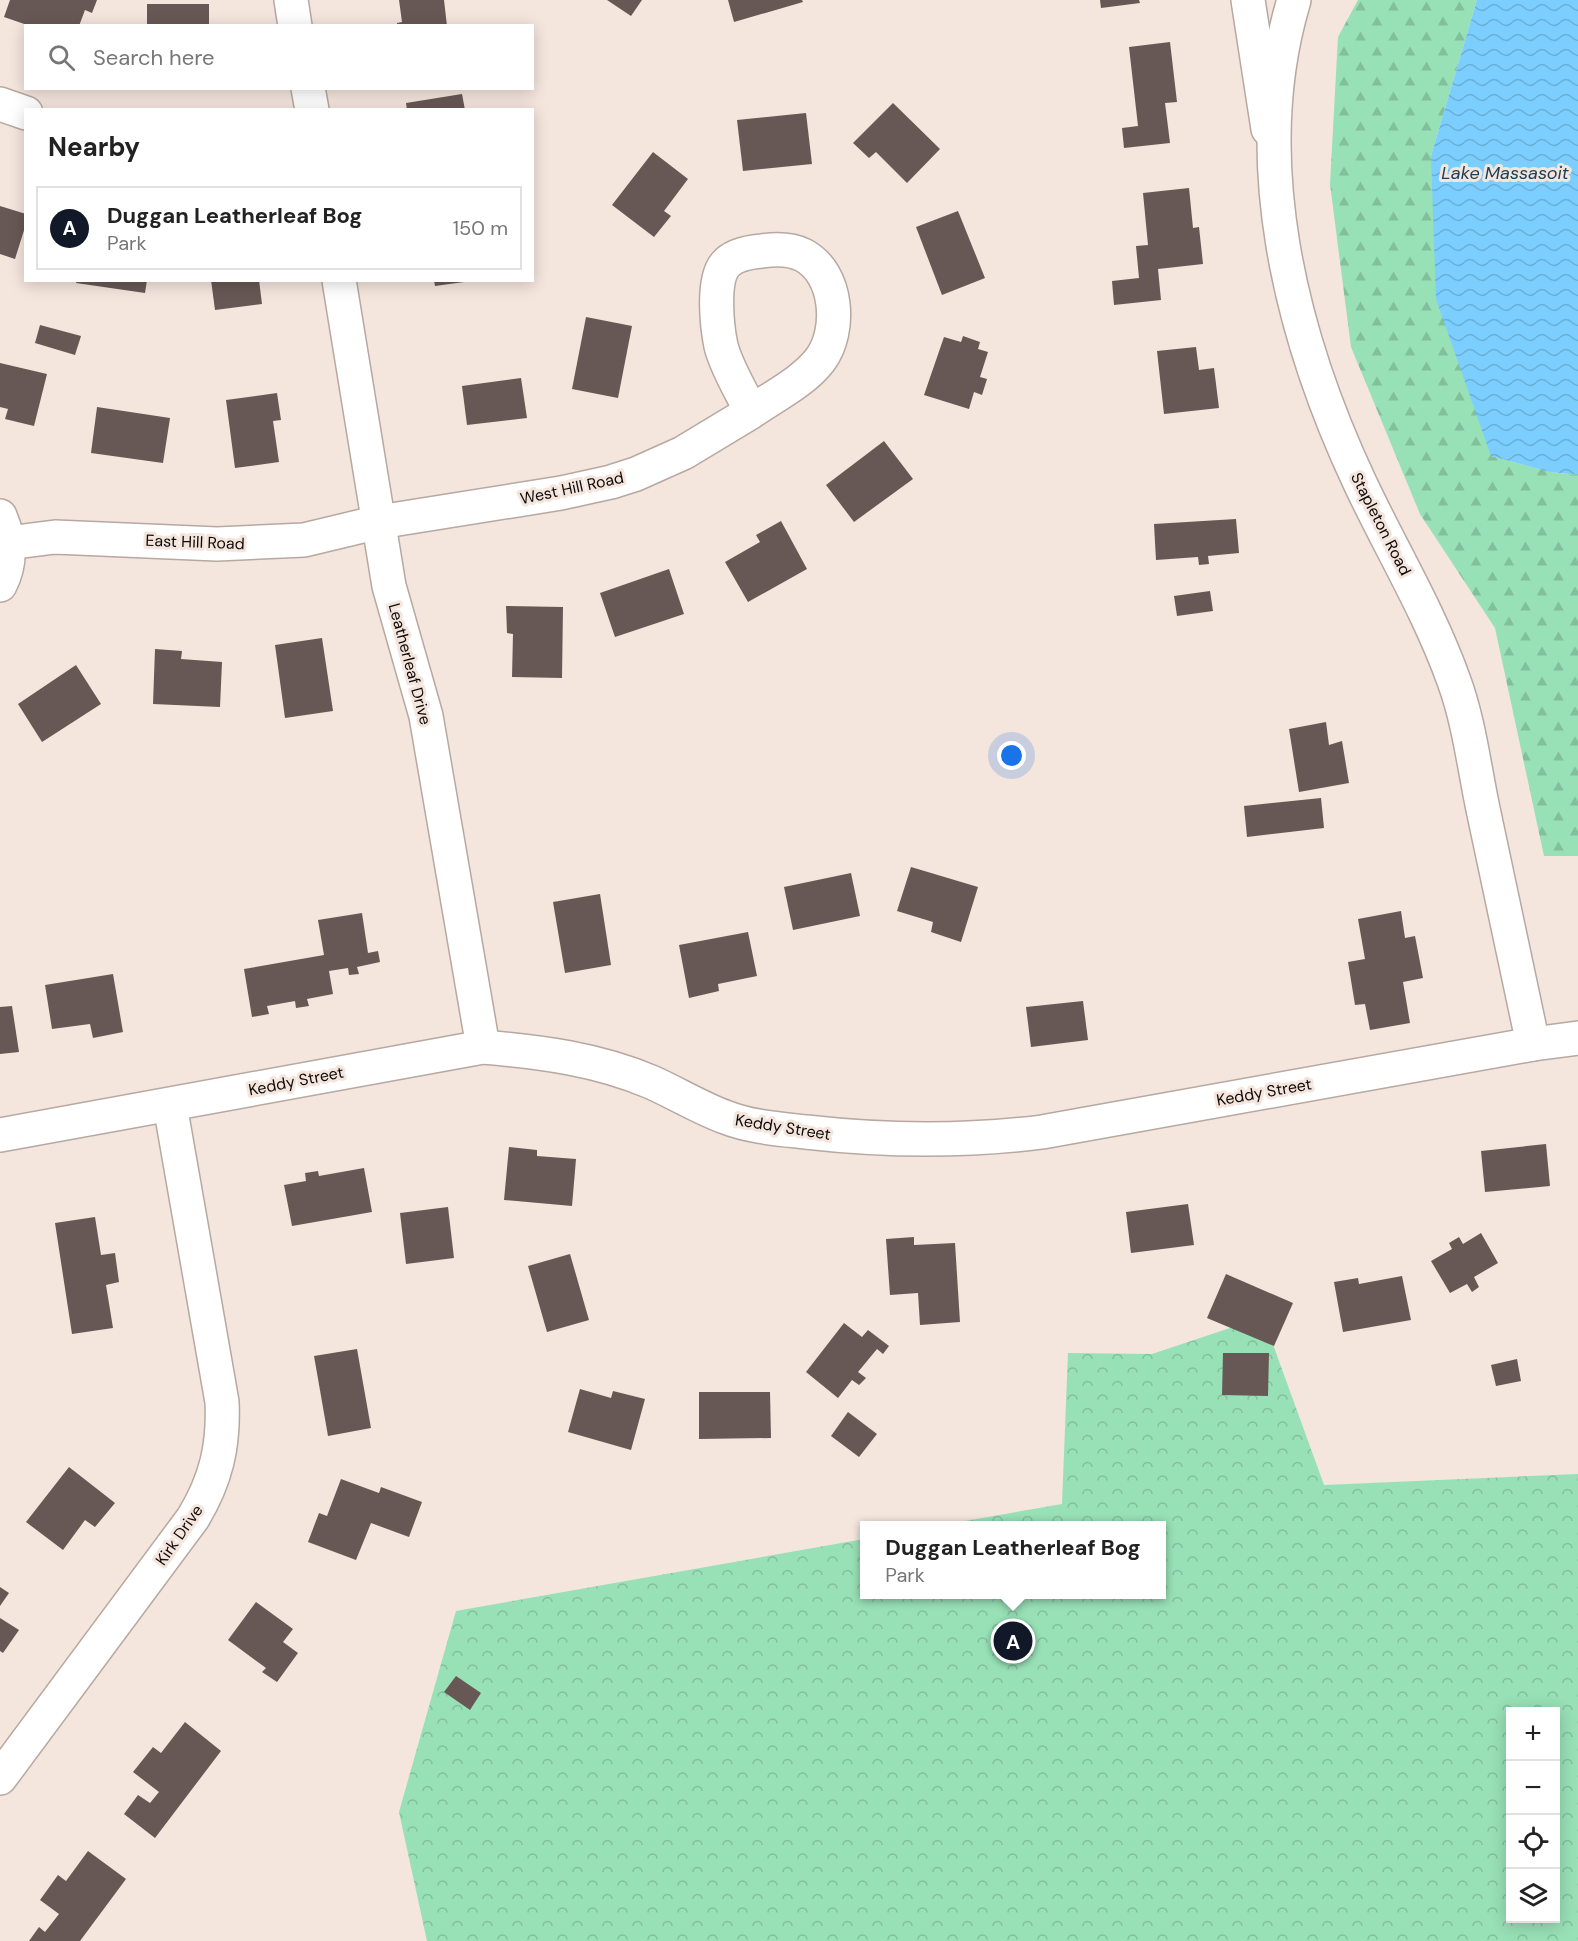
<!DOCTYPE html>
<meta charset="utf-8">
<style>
:root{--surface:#fff;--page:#f2f2f2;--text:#222;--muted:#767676;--line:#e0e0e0;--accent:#111827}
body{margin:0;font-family:"DM Sans",sans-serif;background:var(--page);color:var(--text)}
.controls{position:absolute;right:18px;bottom:18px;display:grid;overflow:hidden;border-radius:0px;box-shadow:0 3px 15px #0003}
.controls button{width:54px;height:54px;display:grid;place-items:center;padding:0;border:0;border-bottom:2px solid var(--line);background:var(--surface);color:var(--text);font:30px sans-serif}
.you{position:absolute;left:1012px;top:756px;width:21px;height:21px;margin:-15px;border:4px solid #fff;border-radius:50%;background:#1a73e8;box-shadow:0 0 0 9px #1a73e833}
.badge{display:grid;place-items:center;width:39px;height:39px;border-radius:50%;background:var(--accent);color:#fff;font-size:20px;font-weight:700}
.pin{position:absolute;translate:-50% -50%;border:3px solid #fff;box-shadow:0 2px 6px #0006}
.popup{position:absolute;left:860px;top:1521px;width:306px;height:78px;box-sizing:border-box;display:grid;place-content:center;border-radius:0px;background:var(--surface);filter:drop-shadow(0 2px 4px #0005);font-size:20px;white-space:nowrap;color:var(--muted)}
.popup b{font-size:22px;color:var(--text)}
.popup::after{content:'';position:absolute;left:50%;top:100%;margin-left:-12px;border:12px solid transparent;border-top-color:var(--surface)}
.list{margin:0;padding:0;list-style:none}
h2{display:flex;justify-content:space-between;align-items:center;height:78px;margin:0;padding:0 24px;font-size:26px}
h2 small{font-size:20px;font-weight:400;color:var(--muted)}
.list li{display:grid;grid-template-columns:39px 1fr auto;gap:18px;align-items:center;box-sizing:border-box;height:84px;margin:0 12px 12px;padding:0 12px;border:2px solid var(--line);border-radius:0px}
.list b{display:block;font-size:22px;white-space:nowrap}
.list p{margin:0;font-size:20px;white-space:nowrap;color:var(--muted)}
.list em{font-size:20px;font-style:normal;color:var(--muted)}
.icon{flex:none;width:33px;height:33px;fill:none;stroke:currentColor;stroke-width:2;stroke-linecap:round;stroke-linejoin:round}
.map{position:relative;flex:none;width:1578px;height:1941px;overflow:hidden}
.search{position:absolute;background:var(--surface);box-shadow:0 3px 15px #0003;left:24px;top:24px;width:510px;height:66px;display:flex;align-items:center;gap:15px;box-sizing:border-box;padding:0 21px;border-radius:0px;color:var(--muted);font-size:22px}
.panel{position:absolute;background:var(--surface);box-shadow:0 3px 15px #0003;left:24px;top:108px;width:510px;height:174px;border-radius:0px}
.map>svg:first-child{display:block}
.forest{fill:url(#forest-firs)}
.park{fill:url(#park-crowns);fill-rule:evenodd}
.water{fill:url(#water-waves)}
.building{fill:#675855}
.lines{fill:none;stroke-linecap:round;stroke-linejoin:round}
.street-casing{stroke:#b7a8a1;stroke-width:36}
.secondary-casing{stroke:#b7a8a1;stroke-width:36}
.street{stroke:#fff;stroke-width:33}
.secondary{stroke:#fff;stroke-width:33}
.labels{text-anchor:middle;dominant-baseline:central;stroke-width:6;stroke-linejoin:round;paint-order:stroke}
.street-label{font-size:16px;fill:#0f0a08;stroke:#f4e5dd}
.water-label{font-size:18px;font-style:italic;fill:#1c4055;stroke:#f4e5dd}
</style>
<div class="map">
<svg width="1578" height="1941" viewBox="0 0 1578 1941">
<defs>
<pattern id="forest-firs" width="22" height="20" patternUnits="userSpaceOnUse" patternTransform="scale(1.5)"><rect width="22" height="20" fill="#98e0b6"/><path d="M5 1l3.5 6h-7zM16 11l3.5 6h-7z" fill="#82bf9b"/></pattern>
<pattern id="park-crowns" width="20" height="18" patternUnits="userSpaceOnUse" patternTransform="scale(1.5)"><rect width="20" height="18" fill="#98e0b6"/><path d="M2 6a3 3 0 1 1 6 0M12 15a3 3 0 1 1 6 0" fill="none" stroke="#82bf9b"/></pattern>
<pattern id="water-waves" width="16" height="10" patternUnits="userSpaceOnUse" patternTransform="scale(1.5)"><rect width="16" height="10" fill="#7bcefe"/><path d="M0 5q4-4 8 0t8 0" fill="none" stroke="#69b0d8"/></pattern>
</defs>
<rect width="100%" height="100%" fill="#f4e5dd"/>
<path class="forest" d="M1358,0H1477L1431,156L1491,456L1550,472L1578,475V856H1544L1495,628L1420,514L1351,347L1330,184L1338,37Z"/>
<path class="park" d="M1263,1317L1324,1485L1578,1474V1941H427L399,1812L456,1611L864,1539V1594H1162V1526L942,1525L1062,1504L1068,1353L1152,1354ZM1510,1712H1556V1918H1510Z"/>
<path class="water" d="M1477,0H1578V475L1550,472L1491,456L1436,299L1431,156Z"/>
<g class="building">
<path d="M10,0H97L92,13L85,10L79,26H30L4,17Z"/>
<path d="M399,0H444L447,26H397V23L402,22Z"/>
<path d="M607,0H642L631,16Z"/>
<path d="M728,0H802L803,2L734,22Z"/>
<path d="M1100,0H1139L1140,3L1101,8Z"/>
<rect x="147" y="4" width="62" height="22"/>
<path d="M1170,42L1177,102L1165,103L1170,143L1124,148L1122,128L1138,126L1129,47Z"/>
<path d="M462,94L465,110H407L406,103Z"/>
<path d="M893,103L940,149L907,183L876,152L869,158L853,143Z"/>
<path d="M806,113L812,164L743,171L737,120Z"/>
<path d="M653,152L688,179L664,211L671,216L654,237L612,205Z"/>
<path d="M1189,188L1193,228L1199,227L1203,264L1158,269L1161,300L1114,305L1112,281L1139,278L1136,246L1148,245L1143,193Z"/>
<path d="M0,206L26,214V224L15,259L0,254Z"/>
<path d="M958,211L985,278L942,295L916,227Z"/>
<path d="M77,280H147L145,293L76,283Z"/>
<path d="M211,280H259L262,304L215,310Z"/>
<path d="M434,280H464V282L435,286Z"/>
<path d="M586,317L632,326L618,398L572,389Z"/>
<path d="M40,325L81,336L75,355L35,343Z"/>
<path d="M963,336L980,342L978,349L988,352L980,377L987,379L982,395L974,392L969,409L924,395L944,337L961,342Z"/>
<path d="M1196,347L1199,370L1214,368L1219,408L1164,414L1157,351Z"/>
<path d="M0,363L47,374L34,426L5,419L8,409L0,407Z"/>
<path d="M521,378L527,418L467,425L462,386Z"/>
<path d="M277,393L281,420L273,421L279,462L235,468L226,400Z"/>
<path d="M97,407L170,418L163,463L91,453Z"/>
<path d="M884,441L913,479L854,522L826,485Z"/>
<path d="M1236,519L1239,553L1208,556L1209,564L1199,565L1198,557L1156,560L1154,524Z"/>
<path d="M781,521L807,569L748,602L725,562L760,542L756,535Z"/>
<path d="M669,569L684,614L615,637L600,593Z"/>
<path d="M1210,591L1213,611L1177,616L1174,596Z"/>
<path d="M506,606L563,607L562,678L512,677L513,634L507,633Z"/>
<path d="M322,638L333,711L285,718L275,645Z"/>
<path d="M155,649L182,651L181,659L222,662L220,707L153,704Z"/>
<path d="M76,665L101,704L42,742L18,704Z"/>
<path d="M1326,722L1329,745L1342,741L1349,783L1299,792L1289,729Z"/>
<path d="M1321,798L1324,828L1247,837L1244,806Z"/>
<path d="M911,867L978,887L961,942L931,932L933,922L897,911Z"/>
<path d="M851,873L860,916L793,930L784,887Z"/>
<path d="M600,894L611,965L565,973L553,902Z"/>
<path d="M1401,911L1405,938L1415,936L1423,978L1403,982L1410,1023L1370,1030L1365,1004L1355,1005L1348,962L1365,959L1358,919Z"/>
<path d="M362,913L368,953L378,951L380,962L357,967L359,974L349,975L348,968L329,971L333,994L307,999L309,1006L296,1008L295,1001L267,1006L269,1014L252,1017L244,969L324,955L318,920Z"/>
<path d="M748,932L757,976L718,984L719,991L689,998L679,945Z"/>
<path d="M113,974L123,1032L93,1038L90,1024L52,1029L45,985Z"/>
<path d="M1083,1001L1088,1040L1031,1047L1026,1007Z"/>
<path d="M12,1006L19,1052L0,1054V1007Z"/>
<path d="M1546,1144L1550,1186L1485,1192L1481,1151Z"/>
<path d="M509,1147L537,1150V1156L576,1159L572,1206L504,1200Z"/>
<path d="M364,1168L372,1212L292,1226L284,1185L306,1181L305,1173L318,1171L319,1176Z"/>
<path d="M1188,1204L1194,1245L1131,1253L1126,1212Z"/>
<path d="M448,1207L454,1258L406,1264L400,1213Z"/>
<path d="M95,1217L101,1255L115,1253L119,1282L106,1285L113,1328L72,1334L55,1223Z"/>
<path d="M1481,1233L1498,1263L1474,1277L1479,1287L1472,1292L1467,1284L1450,1293L1431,1261L1452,1249L1449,1243L1459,1237L1463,1244Z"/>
<path d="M914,1237V1245L955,1243L960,1322L920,1325L918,1293L890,1295L886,1239Z"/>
<path d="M570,1254L589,1320L547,1332L528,1266Z"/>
<path d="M1226,1274L1293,1303L1274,1346L1207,1318Z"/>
<path d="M1402,1276L1411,1320L1343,1332L1334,1282L1358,1278L1359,1284Z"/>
<path d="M844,1323L862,1337L868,1330L889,1346L883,1354L877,1349L858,1372L866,1378L859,1385L852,1380L838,1398L806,1372Z"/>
<path d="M357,1349L371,1428L328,1436L314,1356Z"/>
<path d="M1223,1353H1269L1268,1396L1222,1395Z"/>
<path d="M1517,1359L1521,1381L1496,1386L1491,1365Z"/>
<path d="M580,1389L611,1398L613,1391L645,1399L631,1450L568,1432Z"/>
<path d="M699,1392H770L771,1438L699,1439Z"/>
<path d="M848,1412L877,1434L859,1457L831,1436Z"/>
<path d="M69,1467L115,1503L95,1527L85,1520L63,1550L26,1522Z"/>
<path d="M341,1479L379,1493L381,1487L422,1502L409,1537L371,1523L356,1560L308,1542L319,1513L327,1516Z"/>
<path d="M0,1587L9,1593L0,1606Z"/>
<path d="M256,1602L293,1629L283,1642L298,1653L277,1682L262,1672L266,1668L228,1640Z"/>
<path d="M0,1618L19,1630L3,1653L0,1651Z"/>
<path d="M456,1676L481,1693L470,1710L444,1692Z"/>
<path d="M185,1722L221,1751L155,1838L124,1814L138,1795L150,1803L159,1792L133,1772L153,1747L161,1753Z"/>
<path d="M88,1851L126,1879L80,1941H29L39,1927L45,1932L59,1914L40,1900L58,1875L66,1881Z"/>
</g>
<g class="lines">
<defs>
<g id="street">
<path d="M291,0L295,26"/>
<path d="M1248,0L1268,129"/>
<path d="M308,88L312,110"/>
<path d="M0,104L26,113"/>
<path d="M339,280L389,586L426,716L483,1047"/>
<path d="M0,516C10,539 12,562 0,585"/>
<path d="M8,543L55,537L217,544L304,540L379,522L561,493L611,482L636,474L683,453L751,412C741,390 727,369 721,346C717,327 712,281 725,265C733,255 750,252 762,251C775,249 791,249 803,255C838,273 842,331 820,360C803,382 774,396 751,412"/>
<path d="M0,1135L483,1047C541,1052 597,1059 651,1082C676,1093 700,1108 725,1117C750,1127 779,1129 806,1132C885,1141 962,1142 1042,1132L1533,1044"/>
<path d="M0,1778L193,1518C216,1480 224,1446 222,1402L170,1105"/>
</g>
<path id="secondary" d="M1294,0C1246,159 1291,336 1360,483C1391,549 1429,611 1454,681C1469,722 1474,766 1483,809C1500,887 1516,966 1533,1044L1578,1038"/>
</defs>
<use href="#street" class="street-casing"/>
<use href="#secondary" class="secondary-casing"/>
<use href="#street" class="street"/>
<use href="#secondary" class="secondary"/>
</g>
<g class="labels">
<g class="street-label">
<text transform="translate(572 488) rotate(-12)">West Hill Road</text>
<text transform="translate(1381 524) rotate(63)">Stapleton Road</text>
<text transform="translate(195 542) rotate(2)">East Hill Road</text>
<text transform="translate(410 664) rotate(75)">Leatherleaf Drive</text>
<text transform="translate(296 1081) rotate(-11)">Keddy Street</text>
<text transform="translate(1264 1092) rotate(-10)">Keddy Street</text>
<text transform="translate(783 1127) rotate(9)">Keddy Street</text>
<text transform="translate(179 1535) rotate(-55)">Kirk Drive</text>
</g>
<g class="water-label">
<text x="1505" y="173">Lake Massasoit</text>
</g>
</g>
</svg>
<div class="controls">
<button>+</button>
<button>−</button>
<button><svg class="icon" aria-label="locate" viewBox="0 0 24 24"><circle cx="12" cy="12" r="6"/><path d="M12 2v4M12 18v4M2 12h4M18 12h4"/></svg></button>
<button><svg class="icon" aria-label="layers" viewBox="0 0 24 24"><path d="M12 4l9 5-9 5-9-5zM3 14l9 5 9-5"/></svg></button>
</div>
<div class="you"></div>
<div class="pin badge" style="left:1013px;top:1641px">A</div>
<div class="popup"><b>Duggan Leatherleaf Bog</b>Park</div>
<div class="search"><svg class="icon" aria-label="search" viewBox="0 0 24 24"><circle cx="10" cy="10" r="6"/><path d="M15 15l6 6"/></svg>Search here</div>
<section class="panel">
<h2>Nearby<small></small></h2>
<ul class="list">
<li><span class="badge">A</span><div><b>Duggan Leatherleaf Bog</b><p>Park</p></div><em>150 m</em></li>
</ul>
</section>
</div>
